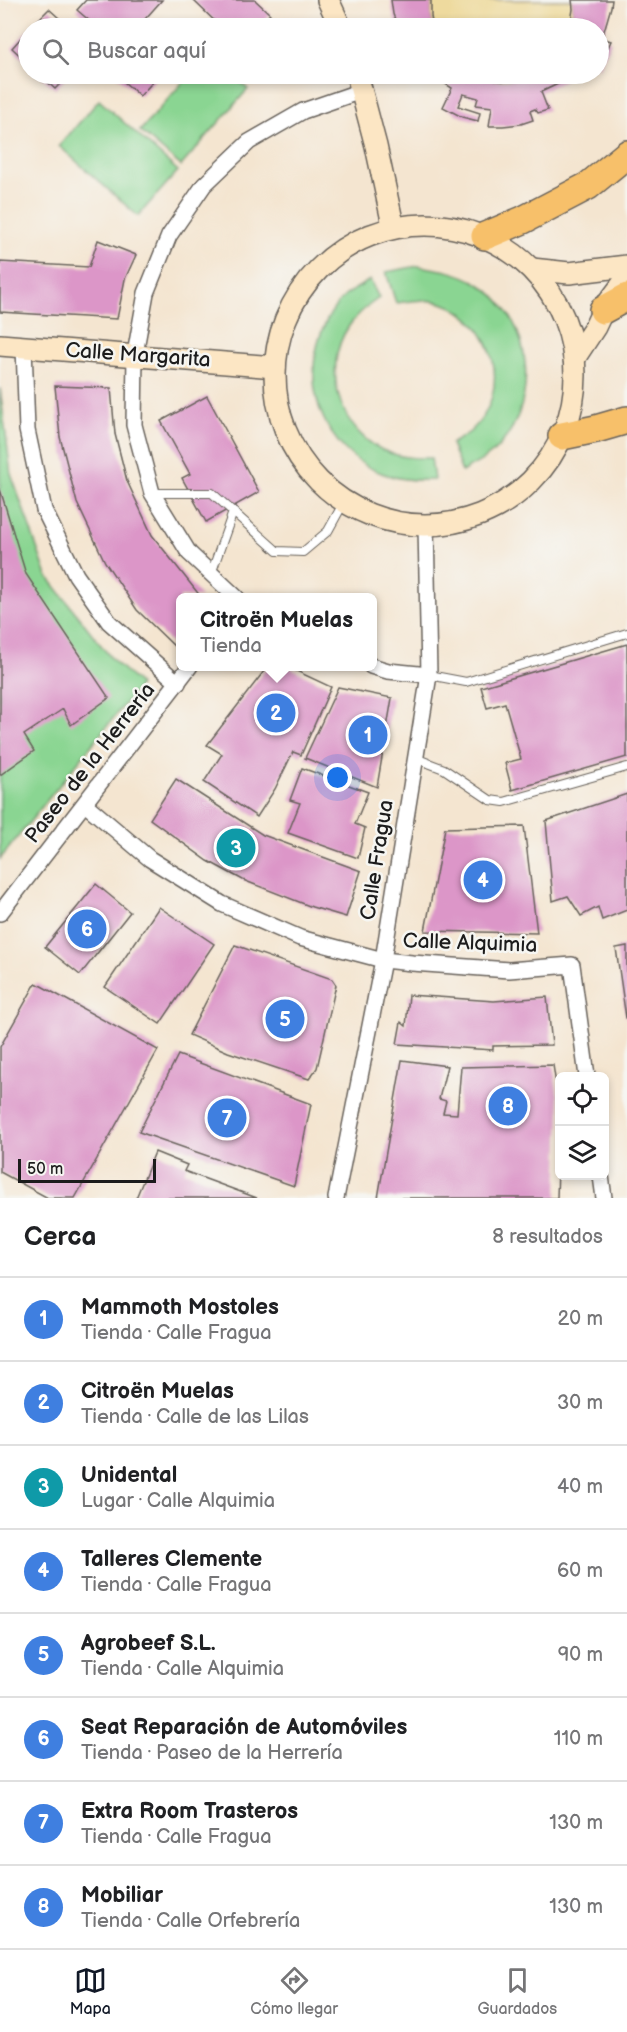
<!DOCTYPE html>
<html lang="es">
<meta charset="utf-8">
<style>
:root{--surface:#fff;--page:#f2f2f2;--text:#202124;--muted:#757577;--line:#e0e0e0;--accent:#111827}
body{margin:0;font-family:"Balsamiq Sans",sans-serif;background:var(--page);color:var(--text)}
.controls{position:absolute;right:18px;bottom:18px;display:grid;overflow:hidden;border-radius:9px;box-shadow:0 3px 9px #0003}
.controls button{width:54px;height:54px;display:grid;place-items:center;padding:0;border:0;border-bottom:2px solid var(--line);background:var(--surface);color:var(--text);font:30px sans-serif}
.scale{position:absolute;left:18px;bottom:15px;width:138px;box-sizing:border-box;padding-left:6px;border:3px solid #1c1c1c;border-top:0;font-size:16px;line-height:21px;white-space:nowrap;color:#1c1c1c;-webkit-text-stroke:4px #f6f6f2;paint-order:stroke}
.you{position:absolute;left:338px;top:778px;width:21px;height:21px;margin:-15px;border:4px solid #fff;border-radius:50%;background:#1a73e8;box-shadow:0 0 0 9px #1a73e833}
.badge{display:grid;place-items:center;width:39px;height:39px;border-radius:50%;background:var(--accent);color:#fff;font-size:20px;font-weight:700}
.pin{position:absolute;translate:-50% -50%;border:3px solid #fff;box-shadow:0 2px 6px #0006}
.popup{position:absolute;left:176px;top:593px;width:201px;height:78px;box-sizing:border-box;display:grid;place-content:center;border-radius:9px;background:var(--surface);filter:drop-shadow(0 2px 4px #0005);font-size:20px;white-space:nowrap;color:var(--muted)}
.popup b{font-size:22px;color:var(--text)}
.popup::after{content:'';position:absolute;left:50%;top:100%;margin-left:-12px;border:12px solid transparent;border-top-color:var(--surface)}
.list{margin:0;padding:0;list-style:none}
h2{display:flex;justify-content:space-between;align-items:center;height:78px;margin:0;padding:0 24px;font-size:26px}
h2 small{font-size:20px;font-weight:400;color:var(--muted)}
.list li{display:grid;grid-template-columns:39px 1fr auto;gap:18px;align-items:center;box-sizing:border-box;height:84px;padding:0 24px;border-top:2px solid var(--line)}
.list b{display:block;font-size:22px;white-space:nowrap}
.list p{margin:0;font-size:20px;white-space:nowrap;color:var(--muted)}
.list em{font-size:20px;font-style:normal;color:var(--muted)}
.icon{flex:none;width:33px;height:33px;fill:none;stroke:currentColor;stroke-width:2;stroke-linecap:round;stroke-linejoin:round}
.map{position:relative;flex:none;width:627px;height:1198px;overflow:hidden}
.search{position:absolute;background:var(--surface);box-shadow:0 3px 9px #0003;left:18px;right:18px;top:18px;height:66px;display:flex;align-items:center;gap:15px;box-sizing:border-box;padding:0 21px;border-radius:33px;color:var(--muted);font-size:22px}
.sheet{height:750px;background:var(--surface)}
nav{display:flex;justify-content:space-around;align-items:center;box-sizing:border-box;height:84px;border-top:2px solid var(--line);background:var(--surface);font-size:16px;color:var(--muted)}
nav a{display:grid;justify-items:center;gap:3px}
nav .on{color:var(--accent)}
.map>svg:first-child{display:block}
.green{fill:#8ad592;stroke:#537857;stroke-width:1.5}
.sand{fill:#eeda9e;stroke:#857b5d;stroke-width:1.5}
.building{fill:#dc96c8}
.lines{fill:none;stroke-linecap:round;stroke-linejoin:round}
.lane-casing{stroke:#68625b;stroke-width:10}
.street-casing{stroke:#68625b;stroke-width:18}
.secondary-casing{stroke:#68625b;stroke-width:24}
.highway-casing{stroke:#68625b;stroke-width:30}
.lane{stroke:#fff;stroke-width:8}
.street{stroke:#fff;stroke-width:15}
.secondary{stroke:#fce6c4;stroke-width:21}
.highway{stroke:#f7c06b;stroke-width:27}
.labels{text-anchor:middle;dominant-baseline:central;stroke-width:5;stroke-linejoin:round;paint-order:stroke}
.street-label{font-size:21px;fill:#1c1c1c;stroke:#f6f6f2}
</style>
<div class="map">
<svg width="627" height="1198" viewBox="0 0 627 1198">
<rect width="100%" height="100%" fill="#f6f6f2"/>
<filter id="ink" filterUnits="userSpaceOnUse"><feTurbulence type="fractalNoise" baseFrequency=".0167" numOctaves="2"/><feDisplacementMap in="SourceGraphic" scale="12" xChannelSelector="R" yChannelSelector="G"/><feConvolveMatrix kernelMatrix="1 2 1 2 8 2 1 2 1" color-interpolation-filters="sRGB"/></filter>
<filter id="wash" filterUnits="userSpaceOnUse"><feTurbulence type="fractalNoise" baseFrequency=".008" numOctaves="4" result="noise"/><feDisplacementMap in="SourceGraphic" scale="24" xChannelSelector="R" yChannelSelector="G"/><feGaussianBlur stdDeviation="1.35" result="paint"/><feColorMatrix in="noise" values="0 0 0 0 0 0 0 0 0 0 0 0 0 0 0 0 0 1.4 0 .05"/><feComposite in="paint" operator="in"/></filter>
<g filter="url(#wash)">
<rect width="100%" height="100%" fill="#f4e5d0"/>
<g class="green">
<path d="M190,74H231L248,89L181,166L140,131Z"/>
<path d="M99,100L178,171L138,216L59,146Z"/>
<path d="M418,266C439,269 460,272 479,284C536,320 542,411 490,455C482,461 471,466 462,472L451,444C457,440 465,436 471,431C513,392 496,321 442,303C427,298 412,301 396,303L386,272Z"/>
<path d="M370,280L379,298C367,306 357,314 349,326C319,370 341,436 390,453C404,458 417,458 431,458L434,480C416,481 401,480 384,474C334,457 305,402 316,352C320,331 330,309 346,295C353,290 362,285 370,280Z"/>
<path d="M0,388L11,474L47,576L111,658L140,685L0,859Z"/>
</g>
<g class="sand">
<path d="M431,0H572L573,9L570,28H433L431,16Z"/>
<path d="M471,74H533C512,81 492,83 471,74Z"/>
</g>
<g id="blocks">
<g class="building">
<path d="M86,0H162L137,28H98L77,10Z"/>
<path d="M193,0H255L270,14L257,28H222Z"/>
<path d="M391,0H431V16L433,28H398L393,14Z"/>
<path d="M572,0H612L611,7L602,38L611,41L598,69V28H570L573,9Z"/>
<path d="M49,9L70,28H30Z"/>
<path d="M28,30V63L12,48Z"/>
<path d="M39,74H70L55,89Z"/>
<path d="M115,74H160L140,96Z"/>
<path d="M430,74H471L491,80L505,81L518,79L533,74H573L560,83L541,92L548,110L538,113L535,109L530,111L533,120L521,124L503,126H489L492,107L476,105L478,98L463,94L458,106L480,113L478,121L462,117L443,107L452,88Z"/>
<path d="M98,240L136,255L125,279L117,319L0,312V262L89,267Z"/>
<path d="M55,386L111,388L115,434L127,481L152,535L201,597H180V638L174,646L137,610L105,562L77,503L60,437Z"/>
<path d="M207,396L259,492L206,522L182,478L190,474L161,421Z"/>
<path d="M0,489L26,574L109,698L71,725L63,709L24,735L34,751L0,775Z"/>
<path d="M627,644V757L512,790L505,763L521,759L505,703L487,708L481,687Z"/>
<path d="M268,666H286L331,687L301,755L293,752L275,789L257,817L204,782L222,754L207,745Z"/>
<path d="M338,687L392,698L377,787L305,758Z"/>
<path d="M302,768L368,792L355,824L365,828L358,858L288,833L300,803L290,800Z"/>
<path d="M176,779L263,835L361,871L346,917L312,907L243,880L208,861L150,819Z"/>
<path d="M627,794V910L602,920L598,907L581,916L568,896L553,901L546,821Z"/>
<path d="M524,826L537,933L425,931L445,828Z"/>
<path d="M96,884L130,912L80,975L45,947Z"/>
<path d="M159,907L214,944L160,1024L105,987Z"/>
<path d="M235,945L332,979L336,985L317,1068L309,1079L228,1052L189,1035Z"/>
<path d="M627,946V1018H626L616,948Z"/>
<path d="M36,983L158,1050L75,1198H48L0,1172V1047Z"/>
<path d="M409,995L494,1001L547,997L552,1045L493,1046V1050L397,1044L401,1022L406,1026Z"/>
<path d="M178,1055L311,1104L294,1186L139,1132Z"/>
<path d="M402,1060L447,1066L439,1099L446,1101L443,1113L457,1114L461,1067L553,1065L560,1111L557,1198H378Z"/>
<path d="M155,1152L187,1165L184,1171L257,1198H136Z"/>
</g>
</g>
</g>
<g filter="url(#ink)">
<use href="#blocks" fill-opacity="0" stroke="#68625b" stroke-width="1.5"/>
<g class="lines">
<defs>
<g id="lane">
<path d="M152,493H212L277,551L303,552L328,531L344,502"/>
<path d="M211,574L233,512"/>
<path d="M429,675L466,682L627,633"/>
<path d="M415,758L444,769L490,800L504,802L627,767"/>
</g>
<g id="street">
<path d="M24,347L27,430L44,510L76,575L109,622L178,683"/>
<path d="M237,598L189,553L152,493L134,425L135,354L146,293L169,236L204,185L249,142L303,111L361,91"/>
<path d="M371,666L388,671L429,675"/>
<path d="M85,804L150,859L222,904L300,938L383,960L412,963L509,970L572,965L587,1076"/>
<path d="M0,913L190,666"/>
<path d="M601,1176L604,1198"/>
<path d="M336,1198L383,960L429,675L426,525"/>
</g>
<g id="secondary">
<path d="M328,0L341,28"/>
<path d="M357,74L376,146L393,225"/>
<circle cx="425" cy="375" r="150"/>
<path d="M532,269L569,273L627,266"/>
<path d="M0,345L275,367"/>
<path d="M574,359L595,327L603,310L627,278"/>
</g>
<g id="highway">
<path d="M485,236L523,220L588,186L627,154"/>
<path d="M603,310L627,297"/>
<path d="M562,436L596,429L627,420"/>
</g>
</defs>
<use href="#lane" class="lane-casing"/>
<use href="#street" class="street-casing"/>
<use href="#secondary" class="secondary-casing"/>
<use href="#highway" class="highway-casing"/>
<use href="#lane" class="lane"/>
<use href="#street" class="street"/>
<use href="#secondary" class="secondary"/>
<use href="#highway" class="highway"/>
</g>
</g>
<g class="labels">
<g class="street-label">
<text transform="translate(138 355) rotate(4)">Calle Margarita</text>
<text transform="translate(90 763) rotate(-52)">Paseo de la Herrería</text>
<text transform="translate(377 860) rotate(-81)">Calle Fragua</text>
<text transform="translate(470 943) rotate(2)">Calle Alquimia</text>
</g>
</g>
</svg>
<div class="controls">
<button><svg class="icon" aria-label="locate" viewBox="0 0 24 24"><circle cx="12" cy="12" r="6"/><path d="M12 2v4M12 18v4M2 12h4M18 12h4"/></svg></button>
<button><svg class="icon" aria-label="layers" viewBox="0 0 24 24"><path d="M12 4l9 5-9 5-9-5zM3 14l9 5 9-5"/></svg></button>
</div>
<div class="scale">50 m</div>
<div class="you"></div>
<div class="pin badge" style="left:368px;top:735px;background:#3f7fe0">1</div>
<div class="pin badge" style="left:276px;top:713px;background:#3f7fe0">2</div>
<div class="popup"><b>Citroën Muelas</b>Tienda</div>
<div class="pin badge" style="left:236px;top:848px;background:#0f9aa8">3</div>
<div class="pin badge" style="left:483px;top:880px;background:#3f7fe0">4</div>
<div class="pin badge" style="left:285px;top:1019px;background:#3f7fe0">5</div>
<div class="pin badge" style="left:87px;top:929px;background:#3f7fe0">6</div>
<div class="pin badge" style="left:227px;top:1118px;background:#3f7fe0">7</div>
<div class="pin badge" style="left:508px;top:1106px;background:#3f7fe0">8</div>
<div class="search"><svg class="icon" aria-label="search" viewBox="0 0 24 24"><circle cx="10" cy="10" r="6"/><path d="M15 15l6 6"/></svg>Buscar aquí</div>
</div>
<section class="sheet">
<h2>Cerca<small>8 resultados</small></h2>
<ul class="list">
<li><span class="badge" style="background:#3f7fe0">1</span><div><b>Mammoth Mostoles</b><p>Tienda · Calle Fragua</p></div><em>20 m</em></li>
<li><span class="badge" style="background:#3f7fe0">2</span><div><b>Citroën Muelas</b><p>Tienda · Calle de las Lilas</p></div><em>30 m</em></li>
<li><span class="badge" style="background:#0f9aa8">3</span><div><b>Unidental</b><p>Lugar · Calle Alquimia</p></div><em>40 m</em></li>
<li><span class="badge" style="background:#3f7fe0">4</span><div><b>Talleres Clemente</b><p>Tienda · Calle Fragua</p></div><em>60 m</em></li>
<li><span class="badge" style="background:#3f7fe0">5</span><div><b>Agrobeef S.L.</b><p>Tienda · Calle Alquimia</p></div><em>90 m</em></li>
<li><span class="badge" style="background:#3f7fe0">6</span><div><b>Seat Reparación de Automóviles</b><p>Tienda · Paseo de la Herrería</p></div><em>110 m</em></li>
<li><span class="badge" style="background:#3f7fe0">7</span><div><b>Extra Room Trasteros</b><p>Tienda · Calle Fragua</p></div><em>130 m</em></li>
<li><span class="badge" style="background:#3f7fe0">8</span><div><b>Mobiliar</b><p>Tienda · Calle Orfebrería</p></div><em>130 m</em></li>
</ul>
</section>
<nav>
<a class="on"><svg class="icon" aria-label="map" viewBox="0 0 24 24"><path d="M3 6l6-2 6 2 6-2v14l-6 2-6-2-6 2zM9 4v14M15 6v14"/></svg>Mapa</a>
<a><svg class="icon" aria-label="directions" viewBox="0 0 24 24"><path d="M12 3l9 9-9 9-9-9zM9 14v-3h6M13 9l2 2-2 2"/></svg>Cómo llegar</a>
<a><svg class="icon" aria-label="saved" viewBox="0 0 24 24"><path d="M7 4h10v16l-5-4-5 4z"/></svg>Guardados</a>
</nav>
